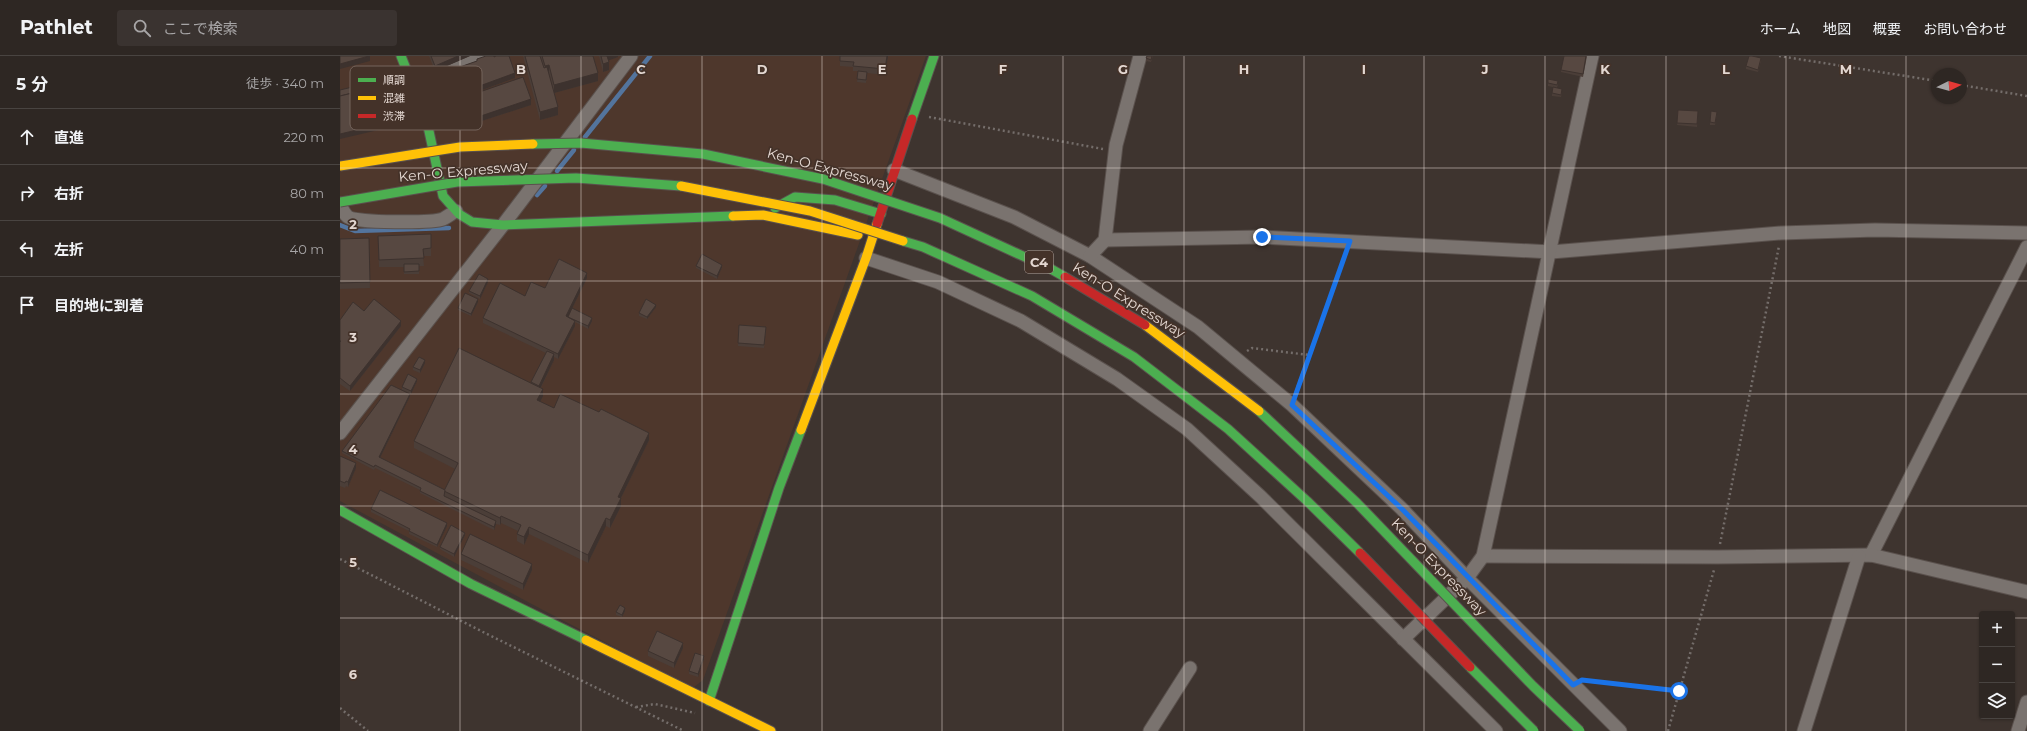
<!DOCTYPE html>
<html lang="ja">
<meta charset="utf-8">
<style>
:root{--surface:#2e2723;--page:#3a3330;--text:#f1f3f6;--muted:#a7a5a6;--line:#494441}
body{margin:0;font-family:Montserrat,"Noto Sans JP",sans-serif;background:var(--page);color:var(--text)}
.controls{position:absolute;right:12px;bottom:12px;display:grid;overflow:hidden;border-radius:4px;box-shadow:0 1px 3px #0004}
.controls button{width:36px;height:36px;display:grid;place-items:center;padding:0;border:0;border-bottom:1px solid var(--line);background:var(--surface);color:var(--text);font:20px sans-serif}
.compass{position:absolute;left:1591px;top:12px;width:36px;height:36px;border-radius:50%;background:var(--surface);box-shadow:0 1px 3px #0004;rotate:85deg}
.stop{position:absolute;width:12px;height:12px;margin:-9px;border:3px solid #1a73e8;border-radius:50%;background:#fff}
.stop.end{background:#1a73e8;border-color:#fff;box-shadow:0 1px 4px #0008}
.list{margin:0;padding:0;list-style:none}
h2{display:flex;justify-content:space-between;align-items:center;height:52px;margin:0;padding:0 16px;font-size:17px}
h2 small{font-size:13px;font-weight:400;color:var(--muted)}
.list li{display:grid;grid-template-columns:26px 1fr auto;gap:12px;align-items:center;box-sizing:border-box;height:56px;padding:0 16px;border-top:1px solid var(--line)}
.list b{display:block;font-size:15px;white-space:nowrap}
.list em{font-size:13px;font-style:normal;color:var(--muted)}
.icon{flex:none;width:22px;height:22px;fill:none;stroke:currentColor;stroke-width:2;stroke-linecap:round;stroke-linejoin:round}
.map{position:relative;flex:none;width:1687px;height:675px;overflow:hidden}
header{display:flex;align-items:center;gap:24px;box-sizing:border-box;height:56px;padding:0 20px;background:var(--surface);border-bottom:1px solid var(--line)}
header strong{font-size:19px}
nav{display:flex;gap:22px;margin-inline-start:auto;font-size:14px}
.search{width:280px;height:36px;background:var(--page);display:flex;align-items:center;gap:10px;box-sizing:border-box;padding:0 14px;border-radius:4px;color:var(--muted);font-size:15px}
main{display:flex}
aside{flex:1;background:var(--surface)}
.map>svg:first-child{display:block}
.built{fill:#4e372c}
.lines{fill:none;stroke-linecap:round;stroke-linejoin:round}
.stream{stroke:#53749d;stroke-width:4.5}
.street-casing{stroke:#5a514d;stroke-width:15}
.fast-casing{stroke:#5a514d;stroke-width:11}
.slow-casing{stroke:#5a514d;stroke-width:11}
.jam-casing{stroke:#5a514d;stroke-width:11}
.path{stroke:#746d6a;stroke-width:2.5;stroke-dasharray:2 3;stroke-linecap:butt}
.street{stroke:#7a736f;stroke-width:13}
.fast{stroke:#4caf50;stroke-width:9}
.slow{stroke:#ffc107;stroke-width:9}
.jam{stroke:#c62828;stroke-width:9}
.fast-bridge-casing{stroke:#5a514d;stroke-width:11;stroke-linecap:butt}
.slow-bridge-casing{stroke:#5a514d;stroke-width:11;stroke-linecap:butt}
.jam-bridge-casing{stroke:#5a514d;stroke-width:11;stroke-linecap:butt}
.fast-bridge{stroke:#4caf50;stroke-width:9}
.slow-bridge{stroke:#ffc107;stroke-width:9}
.jam-bridge{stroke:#c62828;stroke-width:9}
.wall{fill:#4b3e38}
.shaded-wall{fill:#3d322e}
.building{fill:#574841;stroke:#3d322e}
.route{stroke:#1a73e8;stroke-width:5}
.grid{fill:none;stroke:#e4d8d2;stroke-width:1;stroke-opacity:0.55}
.labels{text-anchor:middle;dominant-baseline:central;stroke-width:3.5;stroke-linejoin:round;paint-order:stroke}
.shield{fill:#443229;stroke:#b4a69f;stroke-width:1}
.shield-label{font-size:13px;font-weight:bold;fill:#e4d8d2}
.street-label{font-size:14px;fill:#e4d8d2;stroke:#443229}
.key{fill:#443229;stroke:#74645c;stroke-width:1}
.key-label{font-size:11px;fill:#e4d8d2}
.grid-label{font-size:13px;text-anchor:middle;font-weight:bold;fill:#e4d8d2;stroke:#443229;stroke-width:3.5;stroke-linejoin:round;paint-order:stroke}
</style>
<header>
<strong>Pathlet</strong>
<div class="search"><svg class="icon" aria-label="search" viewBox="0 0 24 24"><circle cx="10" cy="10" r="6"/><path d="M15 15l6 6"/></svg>ここで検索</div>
<nav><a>ホーム</a><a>地図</a><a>概要</a><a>お問い合わせ</a></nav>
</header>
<main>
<aside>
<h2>5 分<small>徒歩 · 340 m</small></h2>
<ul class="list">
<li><svg class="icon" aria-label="ahead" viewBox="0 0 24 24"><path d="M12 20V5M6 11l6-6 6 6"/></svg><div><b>直進</b></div><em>220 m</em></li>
<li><svg class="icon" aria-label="right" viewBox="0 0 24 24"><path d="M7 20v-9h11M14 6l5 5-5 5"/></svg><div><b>右折</b></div><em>80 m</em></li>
<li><svg class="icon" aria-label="left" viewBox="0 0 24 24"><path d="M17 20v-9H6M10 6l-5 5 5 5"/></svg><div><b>左折</b></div><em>40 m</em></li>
<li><svg class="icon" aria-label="arrive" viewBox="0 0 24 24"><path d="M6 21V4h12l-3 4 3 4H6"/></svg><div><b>目的地に到着</b></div></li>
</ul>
</aside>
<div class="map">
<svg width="1687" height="675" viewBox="0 0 1687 675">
<rect width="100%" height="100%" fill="#3e342f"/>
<path class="built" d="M0,0H586L363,624L353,632L203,554L0,445Z"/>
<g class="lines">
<g class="stream">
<path d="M245,81L310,0"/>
<path d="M217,115L234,94"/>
<path d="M197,139L205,130"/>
<path d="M0,169L15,175L109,172"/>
</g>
<defs>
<g id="street">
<path d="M75,32L144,0"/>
<path d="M554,114L674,161L750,200L858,271L952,349L1062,453L1127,522L1280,675"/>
<path d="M0,148C2,153 4,158 8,161C16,167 93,167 103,163C107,161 112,157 116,155"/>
<path d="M765,184L922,181L1211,196L1441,177L1535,174L1687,177"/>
<path d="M750,200L765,184L776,89L800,0"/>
<path d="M526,202L598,226L681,265L777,323L847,373L921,441L1156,675"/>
<path d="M0,377L163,169L291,0"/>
<path d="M1531,499L1687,191"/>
<path d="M1143,500L1378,501L1531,499L1687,536"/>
<path d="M1063,583L1127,522L1143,500L1252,0"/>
<path d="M810,675L850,612"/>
<path d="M1464,675L1519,500"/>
<path d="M1678,675L1687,646"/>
</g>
<g id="fast">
<path d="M61,0L87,66L103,140L119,158L132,166L163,169L393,160"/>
<path d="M572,63L594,0"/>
<path d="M435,152L455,141L495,144L541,158"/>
<path d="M0,454L131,528L246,584"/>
<path d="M369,645L439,432L461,374"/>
</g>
<g id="slow">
<path d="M393,160L423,159L518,179"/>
<path d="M461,374L526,202L537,168"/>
<path d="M246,584L431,675"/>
</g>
<path id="jam" d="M537,168L572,63"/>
</defs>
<use href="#street" class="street-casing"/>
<use href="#fast" class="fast-casing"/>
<use href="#slow" class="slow-casing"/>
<use href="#jam" class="jam-casing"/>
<g class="path">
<path d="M1439,0L1597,25"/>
<path d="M1621,29L1687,40"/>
<path d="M589,61L763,93"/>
<path d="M907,295L912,292L969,299"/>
<path d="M956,335L1005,199"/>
<path d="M1380,488L1439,190"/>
<path d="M0,503L143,576L344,675"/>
<path d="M1250,625L1339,635"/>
<path d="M296,651L315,648L355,657"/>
<path d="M0,652L28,675"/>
<path d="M1328,675L1374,514"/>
</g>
<use href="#street" class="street"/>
<use href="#fast" class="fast"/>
<use href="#slow" class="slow"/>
<use href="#jam" class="jam"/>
<defs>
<g id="fast-bridge">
<path d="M193,88L241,87L363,98L483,123L600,162L711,213L725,221"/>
<path d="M0,146L117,126L236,122L341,130"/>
<path d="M563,185L583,191L692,240L794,301L888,373L967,445L1020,497"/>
<path d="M919,355L1017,447L1193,630L1240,675"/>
<path d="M1130,611L1194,675"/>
</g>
<g id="slow-bridge">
<path d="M0,110L120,91L193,88"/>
<path d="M341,130L470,155L563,185"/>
<path d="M805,269L919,355"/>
</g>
<g id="jam-bridge">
<path d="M725,221L805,269"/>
<path d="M1020,497L1130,611"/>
</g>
</defs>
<use href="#fast-bridge" class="fast-bridge-casing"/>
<use href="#slow-bridge" class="slow-bridge-casing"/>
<use href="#jam-bridge" class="jam-bridge-casing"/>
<use href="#fast-bridge" class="fast-bridge"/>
<use href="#slow-bridge" class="slow-bridge"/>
<use href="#jam-bridge" class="jam-bridge"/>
</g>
<g class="wall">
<path d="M89,0H130L95,15Z"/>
<path d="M183,0H253L258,25L214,37L209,17L218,59L200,64Z"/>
<path d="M259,0H278V1L269,4V14L263,16Z"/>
<path d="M500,0H548L545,19L527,17L526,27L517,26L518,15H513V11L500,10Z"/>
<path d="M813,0L811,6L806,5V2Z"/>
<path d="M1247,0L1243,21L1221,16V14Z"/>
<path d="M137,3L175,22L115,44L108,25V20L117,16V12L137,5Z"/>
<path d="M1421,5L1418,16L1406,13V10Z"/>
<path d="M1208,27L1218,28L1217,32L1208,30Z"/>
<path d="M1222,36L1221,41L1212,40V37Z"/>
<path d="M125,41L191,49L132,68L125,46Z"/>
<path d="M112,48L126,56L116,60L112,51Z"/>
<path d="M1338,54L1358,55L1357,71L1337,69Z"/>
<path d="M1377,58L1375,69H1370V66Z"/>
<path d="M91,178V200H83L84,210H79V218H64V211H39L38,180Z"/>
<path d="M29,182L30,232L0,233V183Z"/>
<path d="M356,210L382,211L377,223L356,212Z"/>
<path d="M247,222L228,261L252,265L248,273L235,266V270L218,303L214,301V304L201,332L203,340L200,346L214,352L309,384L281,442V450L270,472L266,470L248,507L189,478L184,489L177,485V478L178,475L161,467L160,469L156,468L154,474L80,437V434L35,412L34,414L2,397V395L70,340L40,402L105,434L115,413L74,392V385L191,327L206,297L143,267V262L185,240L205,232Z"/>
<path d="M148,226L140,243L129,237V235Z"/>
<path d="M138,246L131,260L118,254V252Z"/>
<path d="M316,251L307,263L299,260V257Z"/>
<path d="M24,255L61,270L10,335L0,328V264Z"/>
<path d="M399,269L426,271L424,292L398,290Z"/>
<path d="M85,307L80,317L73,314V311Z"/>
<path d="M77,325L71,338L62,334V331Z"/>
<path d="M0,400L16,412L8,431L6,430L5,432L0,430Z"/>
<path d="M31,453L107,470L97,491L69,478V475L31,456Z"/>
<path d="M125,479L114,501L100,493V491Z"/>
<path d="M121,498L192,514L183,534L121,504Z"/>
<path d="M285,555L282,561L276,559V556Z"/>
<path d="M343,592L334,612L308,600V595Z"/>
<path d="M364,603L358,621L349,618V615Z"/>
</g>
<g class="shaded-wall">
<path d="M29,0H30V5L0,13V8Z"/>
<path d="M118,0H130L95,15V10Z"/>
<path d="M267,0H278V1L267,5Z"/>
<path d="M547,0H548L545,19V13Z"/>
<path d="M269,6V14L263,16V8Z"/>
<path d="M209,9V17L205,18V10Z"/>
<path d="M175,17V22L115,44V39Z"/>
<path d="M258,17V25L214,37V29Z"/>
<path d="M191,43V49L132,68V63Z"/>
<path d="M218,51V59L200,64V56Z"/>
<path d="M126,54V56L116,60V57Z"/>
<path d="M64,63V68L0,83V78Z"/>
<path d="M382,209V211L377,223V220Z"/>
<path d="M247,217V222L226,265V260Z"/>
<path d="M148,223V226L140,243V240Z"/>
<path d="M138,243V246L131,260V258Z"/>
<path d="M316,249V251L307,263V261Z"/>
<path d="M252,262V265L248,273V270Z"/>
<path d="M61,265V270L10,335V330Z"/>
<path d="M235,265V270L218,303V298Z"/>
<path d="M214,298V304L199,335V330Z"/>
<path d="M85,304V307L80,317V314Z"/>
<path d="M77,323V325L71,338V335Z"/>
<path d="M203,333V340L197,352V344Z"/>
<path d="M70,338V340L39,404V401Z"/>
<path d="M309,377V384L278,448V441Z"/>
<path d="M16,407V412L8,431V426Z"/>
<path d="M281,442V450L270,472V464Z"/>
<path d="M161,460V467L160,469V462Z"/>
<path d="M266,462V470L248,507V499Z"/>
<path d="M156,465V468L154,474V471Z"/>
<path d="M107,467V470L97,491V489Z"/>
<path d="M189,471V478L184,489V481Z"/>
<path d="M125,477V479L114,501V498Z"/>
<path d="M192,508V514L183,534V528Z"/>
<path d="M285,552V555L282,561V559Z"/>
<path d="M343,587V592L334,612V607Z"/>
<path d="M364,600V603L358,621V618Z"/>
</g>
<g class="building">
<path d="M0,0H29L0,8Z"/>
<path d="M91,0H118L95,10Z"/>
<path d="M146,0H154V1L156,0H169L175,17L115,39L108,20L118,15L117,12L137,5V3Z"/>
<path d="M185,0H200L204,12L207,11L218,51L200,56Z"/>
<path d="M202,0H253L258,17L214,29L209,9L205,10Z"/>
<path d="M261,0H267L269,6L263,8Z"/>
<path d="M500,0H547L545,13L513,10L514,6L500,5Z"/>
<path d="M807,0H812L811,4L806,2Z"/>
<path d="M1224,0H1246L1243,18L1221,14Z"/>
<path d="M1409,0H1412L1421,2L1418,14L1406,10Z"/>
<path d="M518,15L527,16L526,24L517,23Z"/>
<path d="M183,21L191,43L132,63L125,41Z"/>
<path d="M1208,23L1218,25L1217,29L1208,27Z"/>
<path d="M29,27L31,32L41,29V30L0,40V34Z"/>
<path d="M55,27L64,63L0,78V40Z"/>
<path d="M1213,31L1222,33L1221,39L1212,37Z"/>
<path d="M1338,54L1358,55L1357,68L1337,67Z"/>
<path d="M1371,55L1377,56L1375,67L1370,66Z"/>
<path d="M91,178V192L83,193L84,202L39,204L38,180Z"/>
<path d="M29,182L30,226L0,227V183Z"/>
<path d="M362,198L382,209L377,220L356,210Z"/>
<path d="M219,203L247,217L226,260L235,265L218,298L143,262L160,227L185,240L191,226L205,232Z"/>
<path d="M64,208H79V215L64,216Z"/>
<path d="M139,218L148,223L140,240L129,235Z"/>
<path d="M125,237L138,243L131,258L118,252Z"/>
<path d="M34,243L61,265L10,330L0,322V286L1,285H0V264L13,246L24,255Z"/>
<path d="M306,243L316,249L307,261L299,257Z"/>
<path d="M232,252L252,262L248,270L228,261Z"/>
<path d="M399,269L426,271L424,289L398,287Z"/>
<path d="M119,292L203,333L197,344L214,352L220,338L259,356L261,353L309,377L278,441L281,442L270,464L266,462L248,499L189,471L184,481L177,478L181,469L161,460L160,462L104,435L118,407L74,385Z"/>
<path d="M207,295L214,298L199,330L191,326Z"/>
<path d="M79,301L85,304L80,314L73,311Z"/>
<path d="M68,318L77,323L71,335L62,331Z"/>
<path d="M51,329L70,338L39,401L105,434L104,440L156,465L154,471L80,435L81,432L35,409L34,411L2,395Z"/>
<path d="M0,400L16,407L8,426L6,425L5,427L0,425Z"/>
<path d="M40,434L107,467L97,489L69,475L70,473L31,453Z"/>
<path d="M111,469L125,477L114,498L100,491Z"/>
<path d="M130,478L192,508L183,528L121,498Z"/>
<path d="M280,549L285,552L282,559L276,556Z"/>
<path d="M317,575L343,587L334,607L308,595Z"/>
<path d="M355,597L364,600L358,618L349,615Z"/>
</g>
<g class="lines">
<path class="route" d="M922,181L1010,185L952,349L1062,453L1233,629L1242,624L1339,635"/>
</g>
<path class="grid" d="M120,0V675M241,0V675M362,0V675M482,0V675M602,0V675M723,0V675M844,0V675M964,0V675M1084,0V675M1205,0V675M1326,0V675M1446,0V675M1566,0V675M0,112H1687M0,225H1687M0,338H1687M0,450H1687M0,562H1642M1672,562H1687"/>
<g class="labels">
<rect class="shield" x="685" y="195" width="28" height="22" rx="3"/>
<g class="shield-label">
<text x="699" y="206">C4</text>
</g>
<g class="street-label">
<text transform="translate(490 113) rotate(15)">Ken-O Expressway</text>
<text transform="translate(123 115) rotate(-5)">Ken-O Expressway</text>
<text transform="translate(789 244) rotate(32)">Ken-O Expressway</text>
<text transform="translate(1099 511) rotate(46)">Ken-O Expressway</text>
</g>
</g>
<rect x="10" y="10" width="132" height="64" rx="6" class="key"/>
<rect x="18" y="22" width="18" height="4" fill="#4caf50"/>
<rect x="18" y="40" width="18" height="4" fill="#ffc107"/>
<rect x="18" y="58" width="18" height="4" fill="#c62828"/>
<g class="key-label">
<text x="43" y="28">順調</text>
<text x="43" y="46">混雑</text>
<text x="43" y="64">渋滞</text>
</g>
<g class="grid-label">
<text x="181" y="18">B</text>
<text x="301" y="18">C</text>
<text x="422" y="18">D</text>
<text x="542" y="18">E</text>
<text x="663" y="18">F</text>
<text x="783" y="18">G</text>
<text x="904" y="18">H</text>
<text x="1024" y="18">I</text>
<text x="1145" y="18">J</text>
<text x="1265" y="18">K</text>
<text x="1386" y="18">L</text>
<text x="1506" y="18">M</text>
<text x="13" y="173">2</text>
<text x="13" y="286">3</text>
<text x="13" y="398">4</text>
<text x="13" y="511">5</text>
<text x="13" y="623">6</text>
</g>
</svg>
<div class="controls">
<button>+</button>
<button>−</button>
<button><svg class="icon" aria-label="layers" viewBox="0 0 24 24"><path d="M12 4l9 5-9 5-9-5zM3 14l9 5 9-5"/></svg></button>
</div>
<svg class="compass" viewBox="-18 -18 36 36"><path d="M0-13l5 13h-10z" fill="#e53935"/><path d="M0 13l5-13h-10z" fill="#a7a5a6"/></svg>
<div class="stop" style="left:1339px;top:635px"></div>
<div class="stop end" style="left:922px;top:181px"></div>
</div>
</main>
